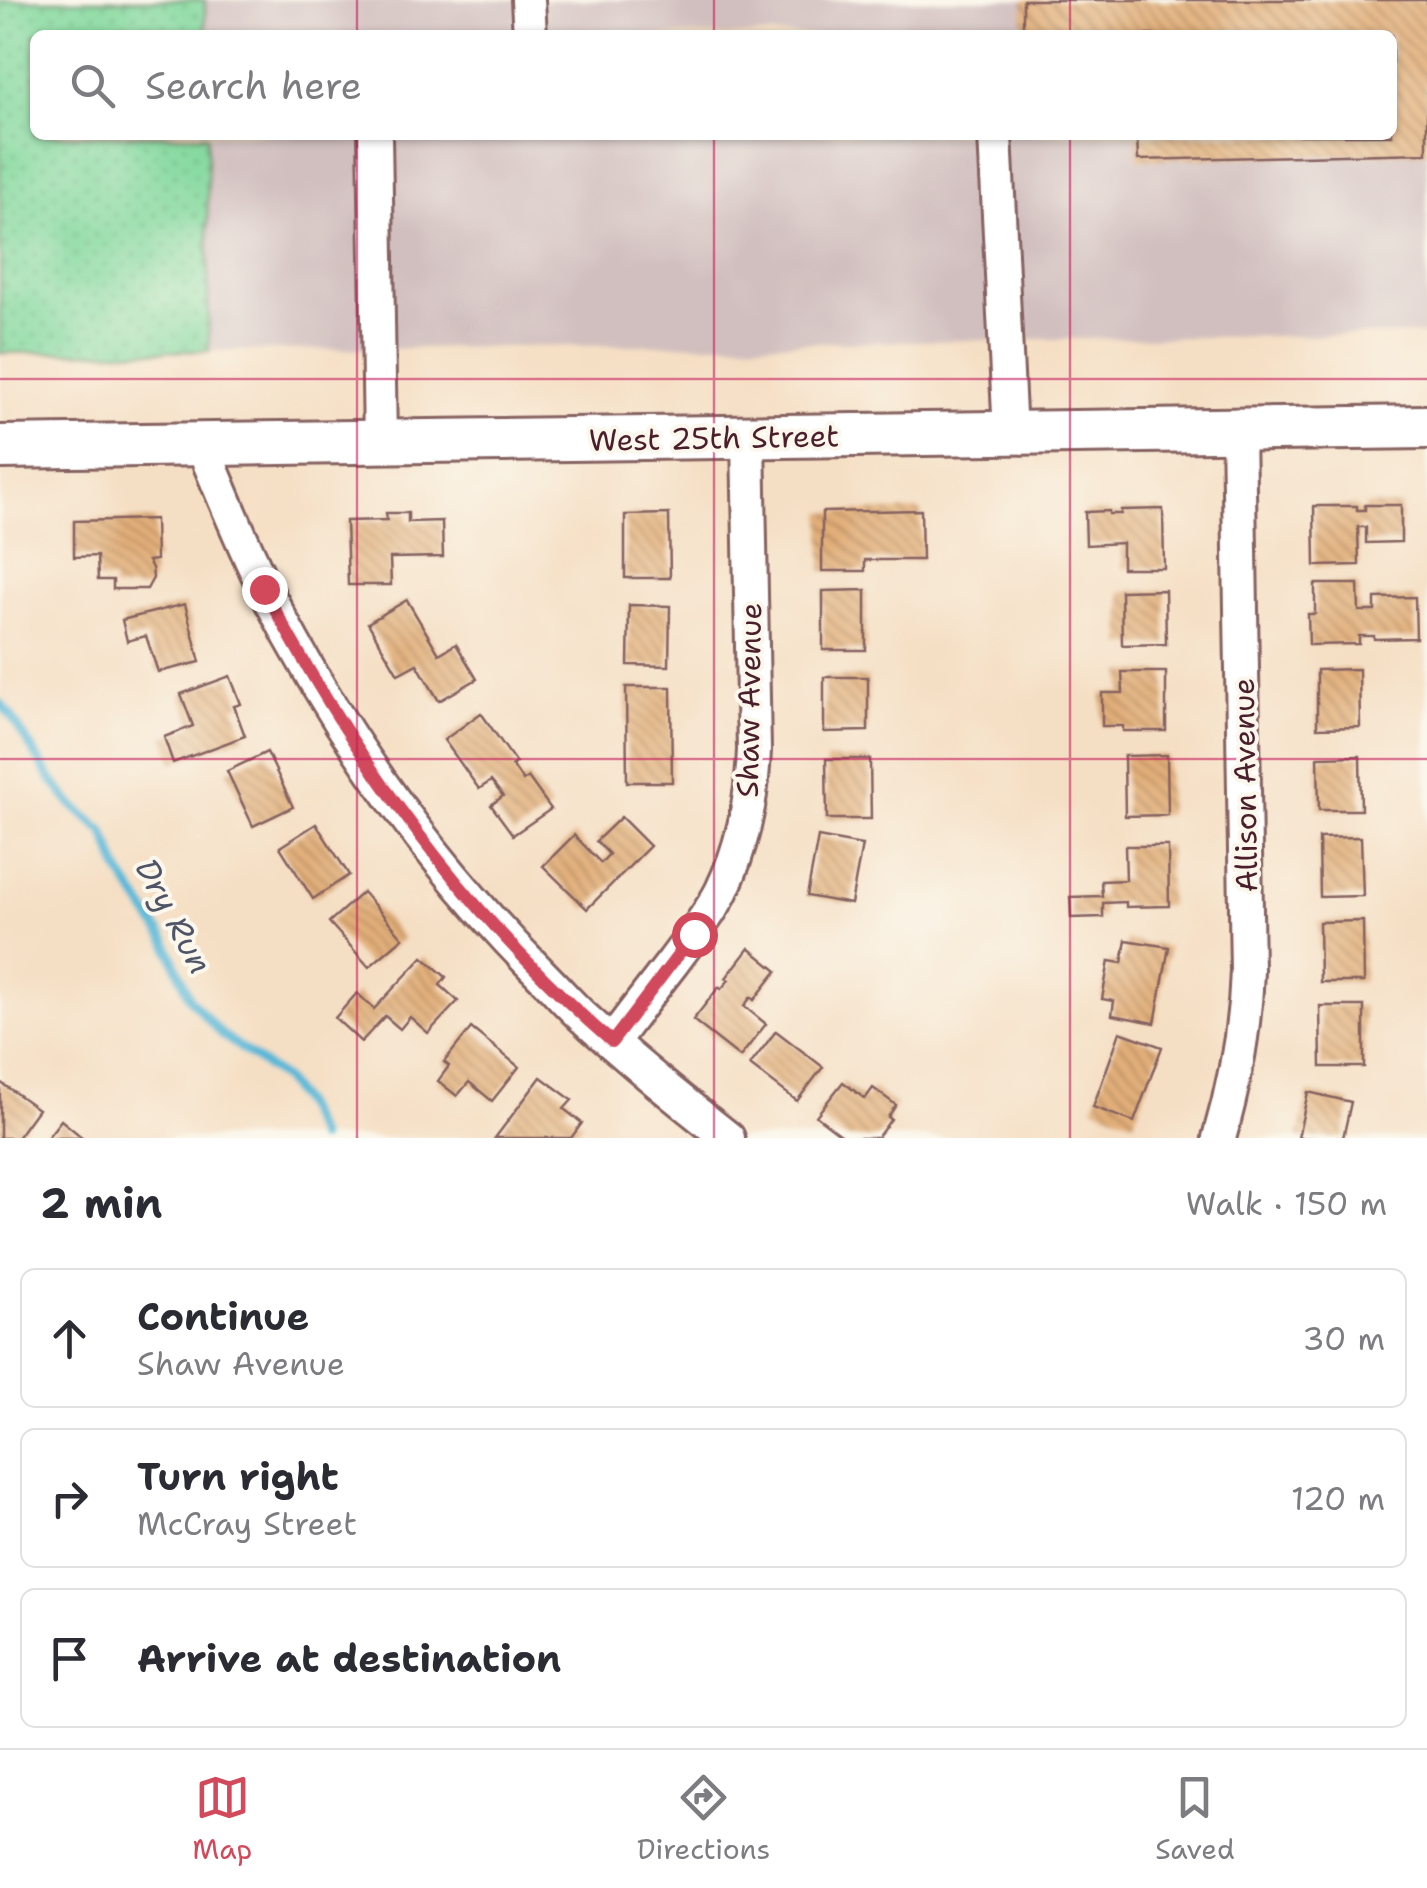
<!DOCTYPE html>
<meta charset="utf-8">
<style>
:root{--surface:#fff;--page:#f2f2f3;--text:#2b2b33;--muted:#7c7c81;--line:#e1e1e2;--accent:#d1495b}
body{margin:0;font-family:"Shantell Sans",sans-serif;background:var(--page);color:var(--text)}
.stop{position:absolute;width:30px;height:30px;margin:-22px;border:8px solid #d1495b;border-radius:50%;background:#fff}
.stop.end{background:#d1495b;border-color:#fff;box-shadow:0 2px 10px #0008}
.list{margin:0;padding:0;list-style:none}
h2{display:flex;justify-content:space-between;align-items:center;height:130px;margin:0;padding:0 40px;font-size:42px}
h2 small{font-size:32px;font-weight:400;color:var(--muted)}
.list li{display:grid;grid-template-columns:65px 1fr auto;gap:30px;align-items:center;box-sizing:border-box;height:140px;margin:0 20px 20px;padding:0 20px;border:2px solid var(--line);border-radius:15px}
.list b{display:block;font-size:38px;white-space:nowrap}
.list p{margin:0;font-size:32px;white-space:nowrap;color:var(--muted)}
.list em{font-size:32px;font-style:normal;color:var(--muted)}
.icon{flex:none;width:55px;height:55px;fill:none;stroke:currentColor;stroke-width:2;stroke-linecap:round;stroke-linejoin:round}
.map{position:relative;flex:none;width:1427px;height:1138px;overflow:hidden}
.search{position:absolute;background:var(--surface);box-shadow:0 2px 8px #0004;left:30px;right:30px;top:30px;height:110px;display:flex;align-items:center;gap:25px;box-sizing:border-box;padding:0 35px;border-radius:15px;color:var(--muted);font-size:38px}
.sheet{height:610px;background:var(--surface)}
nav{display:flex;justify-content:space-around;align-items:center;box-sizing:border-box;height:140px;border-top:2px solid var(--line);background:var(--surface);font-size:28px;color:var(--muted)}
nav a{display:grid;justify-items:center;gap:5px}
nav .on{color:var(--accent)}
.map>svg:first-child{display:block}
.industrial{fill:#d1bfbf}
.green{fill:url(#green-dots);stroke:#667c64;stroke-width:2.5}
.lines{fill:none;stroke-linecap:round;stroke-linejoin:round}
.stream{stroke:#59b8d7;stroke-width:9}
.building{fill:url(#building-back-hatch)}
.minor-casing{stroke:#866261;stroke-width:38}
.major-casing{stroke:#866261;stroke-width:48}
.minor{stroke:#fff;stroke-width:32}
.major{stroke:#fff;stroke-width:42}
.route{stroke:#d1495b;stroke-width:12}
.grid{fill:none;stroke:#c2185b;stroke-width:2.5;stroke-opacity:0.55}
.labels{text-anchor:middle;dominant-baseline:central;stroke-width:8;stroke-linejoin:round;paint-order:stroke}
.street-label{font-size:30px;fill:#4a1f2b;stroke:#fbf7ec}
.water-label{font-size:32px;font-style:italic;fill:#4f5567;stroke:#fbf7ec}
</style>
<div class="map">
<svg width="1427" height="1138" viewBox="0 0 1427 1138">
<defs>
<pattern id="green-dots" width="8" height="8" patternUnits="userSpaceOnUse" patternTransform="scale(2.5)"><rect width="8" height="8" fill="#81d89d"/><path d="M2 2h.1M6 6h.1" fill="none" stroke="#71b987" stroke-width="1.8" stroke-linecap="round"/></pattern>
<pattern id="building-back-hatch" width="6" height="6" patternUnits="userSpaceOnUse" patternTransform="scale(2.5)"><rect width="6" height="6" fill="#e2af79"/><path d="M-1 5l2 2M0 0l6 6M5-1l2 2" fill="none" stroke="#b98e63"/></pattern>
</defs>
<rect width="100%" height="100%" fill="#fbf7ec"/>
<filter id="ink" filterUnits="userSpaceOnUse"><feTurbulence type="fractalNoise" baseFrequency=".01" numOctaves="2"/><feDisplacementMap in="SourceGraphic" scale="20" xChannelSelector="R" yChannelSelector="G"/><feConvolveMatrix kernelMatrix="1 2 1 2 8 2 1 2 1" color-interpolation-filters="sRGB"/></filter>
<filter id="wash" filterUnits="userSpaceOnUse"><feTurbulence type="fractalNoise" baseFrequency=".0048" numOctaves="4" result="noise"/><feDisplacementMap in="SourceGraphic" scale="40" xChannelSelector="R" yChannelSelector="G"/><feGaussianBlur stdDeviation="2.25" result="paint"/><feColorMatrix in="noise" values="0 0 0 0 0 0 0 0 0 0 0 0 0 0 0 0 0 1.4 0 .05"/><feComposite in="paint" operator="in"/></filter>
<g filter="url(#wash)">
<rect width="100%" height="100%" fill="#f5dfc4"/>
<path class="industrial" d="M205,0H1427V334L209,351L207,135H1392V35H205Z"/>
<path class="green" d="M0,0H205V35H35V135H207L209,351L0,353Z"/>
<g class="lines">
<path class="stream" d="M0,703L11,716L51,779L72,805L104,832L120,872L166,941L190,999L221,1034L284,1079L303,1105L319,1138"/>
</g>
<g id="blocks">
<g class="building">
<path d="M1023,0H1427V153L1138,160L1137,135H1392V35H1023Z"/>
<path d="M1365,505H1401V542L1366,543V527H1358L1359,565L1315,566L1314,506H1357V510H1365Z"/>
<path d="M1163,509L1164,568H1122V543L1086,545L1085,512L1109,511V514H1121V510Z"/>
<path d="M921,510L922,560H865V571H822V512Z"/>
<path d="M386,513H408V522L442,521L443,557L390,558L391,585H348L346,521L387,520Z"/>
<path d="M669,514L670,578H625V515Z"/>
<path d="M155,519L156,560L148,561L152,568L153,578L147,589H113V580H98L97,556L74,557V521Z"/>
<path d="M1315,584H1358L1359,611H1375V598L1415,597L1416,638L1374,639V636H1359V644L1309,645L1308,614H1315Z"/>
<path d="M866,590V650H823V591Z"/>
<path d="M1165,590L1166,644L1122,645L1121,591Z"/>
<path d="M407,600L439,654L456,644L477,679L439,701L417,664L398,674L368,623Z"/>
<path d="M185,604L200,662L158,672L146,636L127,641L122,620Z"/>
<path d="M629,605L670,606L669,666L628,665Z"/>
<path d="M1359,669L1360,727L1317,728V670Z"/>
<path d="M1122,672H1166V731H1123V726H1102V693H1123Z"/>
<path d="M230,676L241,704L234,706L245,736L173,763L164,737L193,726L181,694Z"/>
<path d="M824,677H868V731L824,732Z"/>
<path d="M626,687H671L672,782H627Z"/>
<path d="M481,713L516,763L512,765L523,781L528,777L551,809L513,835L491,805L503,796L491,781L479,789L444,740Z"/>
<path d="M267,752L293,807L253,826L227,771Z"/>
<path d="M1167,755L1168,815L1125,816L1124,756Z"/>
<path d="M1360,756L1361,810H1319L1318,757Z"/>
<path d="M826,759H870L871,819H827Z"/>
<path d="M621,817L650,846L587,909L543,866L574,835L601,863L609,854L596,841Z"/>
<path d="M316,824L349,875L313,899L280,847Z"/>
<path d="M818,837L862,845L851,904L807,896Z"/>
<path d="M1361,837L1363,896L1320,897L1319,838Z"/>
<path d="M1125,846H1168L1169,906L1126,907V902L1103,903V917L1071,918L1070,897L1102,896L1101,881L1126,880Z"/>
<path d="M363,892L403,938L369,967L329,922Z"/>
<path d="M1363,921L1364,982H1320L1319,922Z"/>
<path d="M1126,940L1169,947L1155,1023L1112,1015L1114,1001L1102,999L1109,961L1122,963Z"/>
<path d="M749,948L777,971L754,1000L751,997L744,1006L766,1024L740,1057L693,1020L719,987L721,989L729,980L726,978Z"/>
<path d="M423,957L446,977L440,985L458,1001L428,1033L410,1017L400,1029L385,1016L361,1042L335,1018L357,993L374,1009Z"/>
<path d="M1320,1006H1364V1067H1321Z"/>
<path d="M471,1028L519,1067L492,1101L469,1082L457,1096L438,1081L449,1066L444,1062Z"/>
<path d="M776,1031L823,1067L797,1101L750,1065Z"/>
<path d="M1120,1032L1162,1047L1134,1122L1093,1107Z"/>
<path d="M541,1077L572,1100L564,1109L582,1123L571,1138H495Z"/>
<path d="M0,1082L38,1109L17,1138H0Z"/>
<path d="M843,1082L865,1099L873,1088L896,1105L888,1117L891,1119L877,1138H845L816,1116Z"/>
<path d="M1308,1092L1351,1102L1343,1138H1298Z"/>
<path d="M61,1120L83,1138H47Z"/>
</g>
</g>
</g>
<g filter="url(#ink)">
<use href="#blocks" fill-opacity="0" stroke="#866261" stroke-width="2.5"/>
<g class="lines">
<defs>
<g id="minor">
<path d="M528,0L530,35"/>
<path d="M375,135L380,442"/>
<path d="M995,135L1010,434"/>
<path d="M202,445C222,494 242,543 266,591C338,733 432,865 545,978C558,991 569,1004 582,1016C629,1059 678,1099 728,1138"/>
<path d="M612,1042C632,1015 652,989 673,962C690,939 708,917 721,892C743,847 752,799 754,750L748,438"/>
<path d="M1219,1138C1235,1083 1245,1029 1247,971L1238,430"/>
</g>
<path id="major" d="M0,447L1427,427"/>
</defs>
<use href="#minor" class="minor-casing"/>
<use href="#major" class="major-casing"/>
<use href="#minor" class="minor"/>
<use href="#major" class="major"/>
</g>
</g>
<g class="lines" filter="url(#ink)">
<path class="route" d="M264,589C353,758 467,916 612,1042L694,934"/>
</g>
<path class="grid" d="M357,0V35M714,0V35M1070,0V35M357,135V1138M714,135V1138M1070,135V1138M0,379H1427M0,759H1427"/>
<g class="labels">
<g class="street-label">
<text transform="translate(714 438) rotate(-1)">West 25th Street</text>
<text transform="translate(749 700) rotate(-89)">Shaw Avenue</text>
<text transform="translate(1245 785) rotate(-91)">Allison Avenue</text>
</g>
<g class="water-label">
<text transform="translate(174 916) rotate(62)">Dry Run</text>
</g>
</g>
</svg>
<div class="stop" style="left:694px;top:934px"></div>
<div class="stop end" style="left:264px;top:589px"></div>
<div class="search"><svg class="icon" aria-label="search" viewBox="0 0 24 24"><circle cx="10" cy="10" r="6"/><path d="M15 15l6 6"/></svg>Search here</div>
</div>
<section class="sheet">
<h2>2 min<small>Walk · 150 m</small></h2>
<ul class="list">
<li><svg class="icon" aria-label="ahead" viewBox="0 0 24 24"><path d="M12 20V5M6 11l6-6 6 6"/></svg><div><b>Continue</b><p>Shaw Avenue</p></div><em>30 m</em></li>
<li><svg class="icon" aria-label="right" viewBox="0 0 24 24"><path d="M7 20v-9h11M14 6l5 5-5 5"/></svg><div><b>Turn right</b><p>McCray Street</p></div><em>120 m</em></li>
<li><svg class="icon" aria-label="arrive" viewBox="0 0 24 24"><path d="M6 21V4h12l-3 4 3 4H6"/></svg><div><b>Arrive at destination</b></div></li>
</ul>
</section>
<nav>
<a class="on"><svg class="icon" aria-label="map" viewBox="0 0 24 24"><path d="M3 6l6-2 6 2 6-2v14l-6 2-6-2-6 2zM9 4v14M15 6v14"/></svg>Map</a>
<a><svg class="icon" aria-label="directions" viewBox="0 0 24 24"><path d="M12 3l9 9-9 9-9-9zM9 14v-3h6M13 9l2 2-2 2"/></svg>Directions</a>
<a><svg class="icon" aria-label="saved" viewBox="0 0 24 24"><path d="M7 4h10v16l-5-4-5 4z"/></svg>Saved</a>
</nav>
